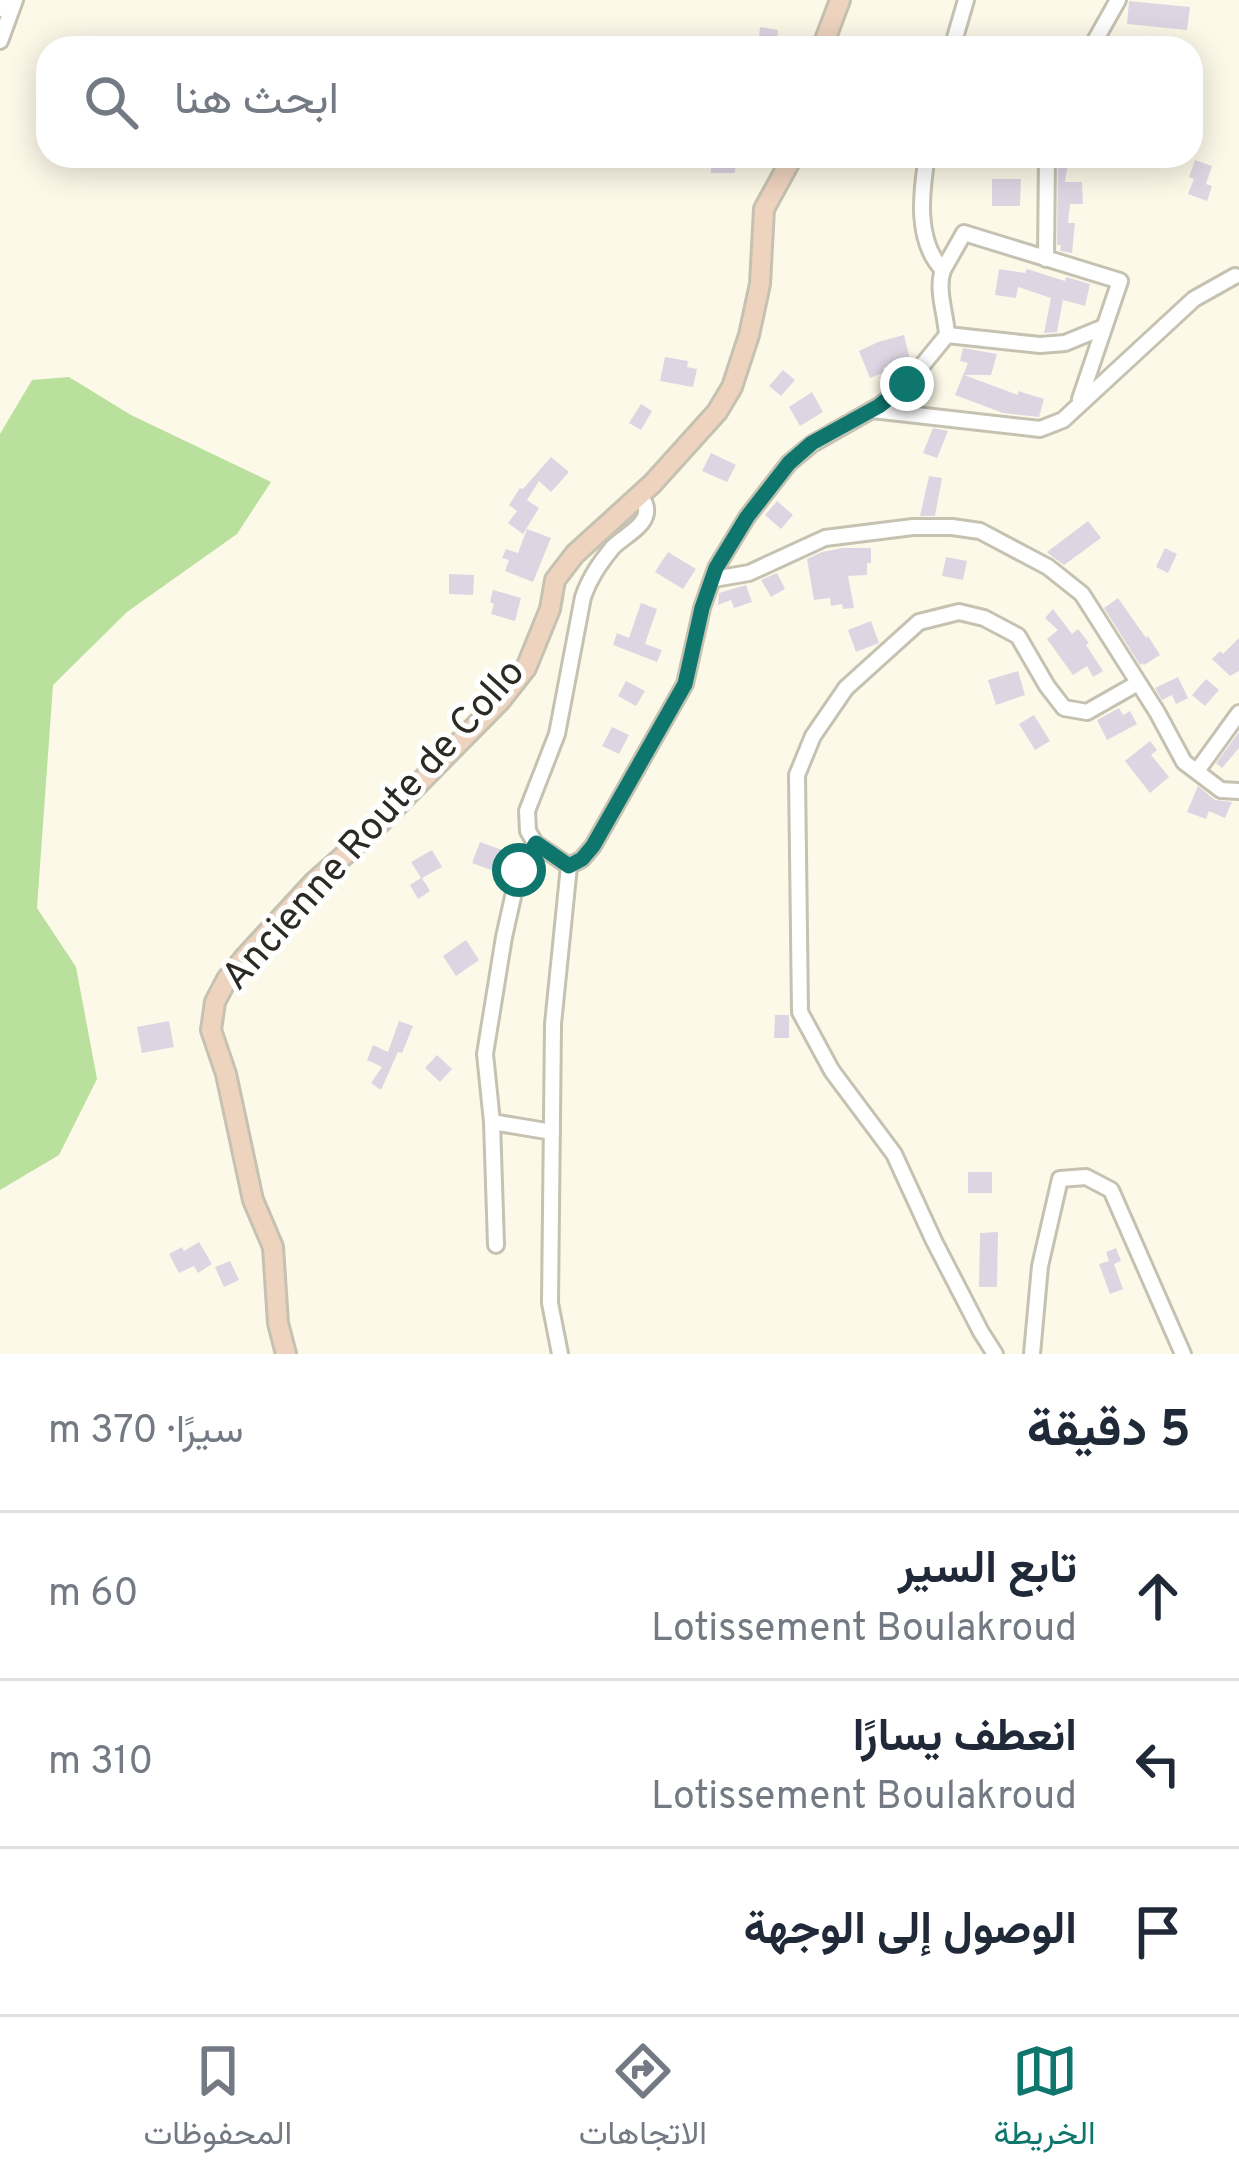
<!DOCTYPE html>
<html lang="ar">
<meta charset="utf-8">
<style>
:root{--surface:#fff;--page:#f2f2f3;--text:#1f2937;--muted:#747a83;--line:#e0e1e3;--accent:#0f766e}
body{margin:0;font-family:Overpass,Vazirmatn,sans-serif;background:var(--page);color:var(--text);direction:rtl}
.stop{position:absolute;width:36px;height:36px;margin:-27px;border:9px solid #0f766e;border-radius:50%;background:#fff}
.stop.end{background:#0f766e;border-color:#fff;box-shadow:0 3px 12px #0008}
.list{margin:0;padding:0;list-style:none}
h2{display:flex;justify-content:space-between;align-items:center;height:156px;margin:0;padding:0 48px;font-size:51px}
h2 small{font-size:39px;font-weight:400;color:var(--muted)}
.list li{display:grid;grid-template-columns:78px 1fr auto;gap:36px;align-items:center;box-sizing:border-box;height:168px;padding:0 48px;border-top:3px solid var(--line)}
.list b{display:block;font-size:45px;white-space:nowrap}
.list p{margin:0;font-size:39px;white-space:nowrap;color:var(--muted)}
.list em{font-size:39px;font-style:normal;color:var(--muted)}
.icon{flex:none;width:66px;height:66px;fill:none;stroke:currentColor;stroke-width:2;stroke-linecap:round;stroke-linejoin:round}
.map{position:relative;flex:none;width:1239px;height:1354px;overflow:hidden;direction:ltr}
.search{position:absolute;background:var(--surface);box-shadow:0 6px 30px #0003;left:36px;right:36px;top:36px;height:132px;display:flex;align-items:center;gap:30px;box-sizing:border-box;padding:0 42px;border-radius:36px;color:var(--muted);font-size:45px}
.sheet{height:660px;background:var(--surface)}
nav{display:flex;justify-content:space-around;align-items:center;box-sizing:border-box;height:168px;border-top:3px solid var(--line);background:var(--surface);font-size:33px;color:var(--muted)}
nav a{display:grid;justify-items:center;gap:6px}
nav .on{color:var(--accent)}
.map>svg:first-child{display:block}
.green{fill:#b9e09d}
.building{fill:#ded5e3}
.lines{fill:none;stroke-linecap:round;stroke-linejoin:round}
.street-casing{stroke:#c5c2b2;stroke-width:20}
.secondary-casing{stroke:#c5c2b2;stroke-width:24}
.street{stroke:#fff;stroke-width:14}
.secondary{stroke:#eed3bf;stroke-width:18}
.route{stroke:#0f766e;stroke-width:15}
.labels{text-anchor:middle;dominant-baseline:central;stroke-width:10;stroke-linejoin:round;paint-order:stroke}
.street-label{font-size:39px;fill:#2b2a24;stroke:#fff}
</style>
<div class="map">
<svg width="1239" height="1354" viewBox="0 0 1239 1354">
<rect width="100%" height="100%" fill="#fdf9e9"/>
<path class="green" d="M69,377L131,415L271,482L237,534L127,612L53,685L37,908L76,967L97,1079L59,1155L0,1190V434L32,380Z"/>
<g class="building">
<path d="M1129,1L1190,7L1187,30L1127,24Z"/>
<path d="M760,27L778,30L776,48H758Z"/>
<path d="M711,156H736L735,173H711Z"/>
<path d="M1058,156H1069L1065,182H1082L1083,204H1070L1068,223H1075L1072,253L1060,251L1061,245H1057Z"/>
<path d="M1195,160L1212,166L1206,184L1212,186L1207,201L1188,194L1194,179L1189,177Z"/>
<path d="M992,179H1021L1020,206H992Z"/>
<path d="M999,269L1025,273L1027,269L1065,281L1066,277L1090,284L1085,306L1063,300L1057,332L1044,333L1051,298L1018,287L1016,298L995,295Z"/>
<path d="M904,335L910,359L883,368L885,372L870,378L859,351L878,342Z"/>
<path d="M963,348L997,354L991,375H964L1018,395V391L1044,399L1039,417L1003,413L955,395L968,363L960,361Z"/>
<path d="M665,357L688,361L687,367L697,369L693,387L660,381Z"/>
<path d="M783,370L795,380L781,396L769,386Z"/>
<path d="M812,392L823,412L800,426L789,407Z"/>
<path d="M641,404L652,411L641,430L629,423Z"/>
<path d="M933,428L948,431L937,458L923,453Z"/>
<path d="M711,453L736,465L727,482L702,471Z"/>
<path d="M551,457L569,472L551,492L539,481L527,500L539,508L523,534L508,523L517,511L509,505L520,488L523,489Z"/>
<path d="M929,476L942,478L935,516H920Z"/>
<path d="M777,501L793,515L781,529L765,515Z"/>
<path d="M1088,521L1101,538L1064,565L1050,555L1047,552Z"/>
<path d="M527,529L551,538L533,582L505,571L509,560L502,558L506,549L518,553Z"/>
<path d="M842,548H871V563H867V575L848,576L854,608L843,609L842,604L831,606L830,598L814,600L807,559L822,552Z"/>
<path d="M1165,548L1177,554L1168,573L1156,567Z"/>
<path d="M668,552L696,569L683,589L655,572Z"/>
<path d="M946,557L967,561L963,580L942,576Z"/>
<path d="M777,573L785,589L771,597L761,580Z"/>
<path d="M449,574L474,575L473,595L449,594Z"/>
<path d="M746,585L752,602L734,608L731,600L718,605L719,593Z"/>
<path d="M493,590L521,598L515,621L491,614L494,604L490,602Z"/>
<path d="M1118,598L1146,638L1148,636L1160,655L1144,665L1143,663L1140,665L1104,608Z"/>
<path d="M641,603L657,609L645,644L662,650L657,662L613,645L617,633L629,638Z"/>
<path d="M1053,609L1072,634L1078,629L1089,643L1086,645L1103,671L1093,677L1087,666L1073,675L1047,639L1058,630L1045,618Z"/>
<path d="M871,621L879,643L856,652L848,630Z"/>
<path d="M1239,638V671L1230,676L1212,659L1220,651L1223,654Z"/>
<path d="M1018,671L1025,695L996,705L988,680Z"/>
<path d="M1178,677L1188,698L1176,704L1172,695L1162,700L1155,688Z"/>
<path d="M1206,679L1219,690L1205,706L1192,695Z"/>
<path d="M626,681L645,691L636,706L618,696Z"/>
<path d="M1119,708L1123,715L1130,711L1137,724L1107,740L1097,720Z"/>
<path d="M1034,715L1050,741L1035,750L1019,724Z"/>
<path d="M612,727L629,735L619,754L602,746Z"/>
<path d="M1239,732V748L1222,768L1216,763Z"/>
<path d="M1150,741L1157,750L1151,755L1169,777L1150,793L1125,761Z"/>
<path d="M1198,786L1215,800L1232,802L1225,818L1209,811L1206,819L1187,812Z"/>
<path d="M480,842L505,851L497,872L472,863Z"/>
<path d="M432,850L442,867L422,878L430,891L418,899L410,885L421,878L411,862Z"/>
<path d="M466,940L479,960L456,976L443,956Z"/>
<path d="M775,1015H789V1038H774Z"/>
<path d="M169,1021L174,1047L142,1053L137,1027Z"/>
<path d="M399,1021L413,1026L402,1053L398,1052L381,1090L371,1083L382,1067L367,1060L373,1045L388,1052Z"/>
<path d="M437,1055L452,1069L440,1082L425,1068Z"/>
<rect x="968" y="1172" width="24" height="21"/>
<path d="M998,1232L997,1287H979L980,1233Z"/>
<path d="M199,1242L212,1264L198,1273L194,1266L179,1273L169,1254L182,1247L184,1251Z"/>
<path d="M1116,1248L1121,1261L1114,1264L1123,1289L1110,1294L1099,1264L1109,1261L1106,1252Z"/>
<path d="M230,1261L239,1280L224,1287L215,1267Z"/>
</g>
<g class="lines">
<defs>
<g id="street">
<path d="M0,9L1,0"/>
<path d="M0,41L15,0"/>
<path d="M952,48L966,0"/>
<path d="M1091,48L1118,0"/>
<path d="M1046,259L1047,156"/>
<path d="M943,270L964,233L1120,281L1080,399"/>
<path d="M947,335L1040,345L1065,343L1104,327"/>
<path d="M872,410L1040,429L1063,420L1194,299L1235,276"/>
<path d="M714,579L749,573L825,538L913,527H952L980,531L1048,567L1082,594L1157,712L1184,762L1221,790L1239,791"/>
<path d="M1197,771L1239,713"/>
<path d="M569,866L582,859L593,846L685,684L702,608L716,568L747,517L789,463L812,444L879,406L907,384L947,335C946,314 936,290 943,270C915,241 921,193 927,156"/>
<path d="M569,866L535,843L528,831L527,811L557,734L583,597C590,577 600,563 613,547C623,537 644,527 646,513C647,505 644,502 639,495"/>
<path d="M492,1122L552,1132"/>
<path d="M496,1245L492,1122L485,1054L504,937L519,870L535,843"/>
<path d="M560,1354L550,1303L553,1024L569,866"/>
<path d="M995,1354L981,1332L934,1241L894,1154L832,1071L800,1012L797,775L813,736L846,688L919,622L959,612L984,618L1018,636L1047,686L1064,708L1087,712L1138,683"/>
<path d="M1032,1354L1040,1266L1060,1179L1086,1177L1111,1190L1183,1354"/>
</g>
<g id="secondary">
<path d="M822,48L840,0"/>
<path d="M286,1354L278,1323L273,1247L253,1200L226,1074L211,1030L215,1002L227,979L245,957L313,883L374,829L500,701L526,668L550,609L555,580L575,554L652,484L717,412L732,387L749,335L760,284L764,209L793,156"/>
</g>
</defs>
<use href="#street" class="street-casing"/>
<use href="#secondary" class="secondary-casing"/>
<use href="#street" class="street"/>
<use href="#secondary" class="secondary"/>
</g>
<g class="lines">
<path class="route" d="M519,870L536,843L569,866L582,859L593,846L685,684L702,608L716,568L747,517L789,463L812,443L879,406L907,384"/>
</g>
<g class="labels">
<g class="street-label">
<text transform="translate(375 826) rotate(-48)">Ancienne Route de Collo</text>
</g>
</g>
</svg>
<div class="stop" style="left:519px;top:870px"></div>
<div class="stop end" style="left:907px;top:384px"></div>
<div class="search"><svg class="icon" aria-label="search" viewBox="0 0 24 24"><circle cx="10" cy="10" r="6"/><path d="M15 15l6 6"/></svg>ابحث هنا</div>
</div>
<section class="sheet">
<h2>5 دقيقة<small>سيرًا · 370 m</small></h2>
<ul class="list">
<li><svg class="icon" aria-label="ahead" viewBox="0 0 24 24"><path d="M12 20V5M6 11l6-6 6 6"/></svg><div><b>تابع السير</b><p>Lotissement Boulakroud</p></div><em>60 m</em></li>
<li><svg class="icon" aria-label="left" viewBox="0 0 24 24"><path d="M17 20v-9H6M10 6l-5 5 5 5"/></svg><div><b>انعطف يسارًا</b><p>Lotissement Boulakroud</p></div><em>310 m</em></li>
<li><svg class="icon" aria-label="arrive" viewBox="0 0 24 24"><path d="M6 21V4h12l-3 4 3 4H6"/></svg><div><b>الوصول إلى الوجهة</b></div></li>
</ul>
</section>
<nav>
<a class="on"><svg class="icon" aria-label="map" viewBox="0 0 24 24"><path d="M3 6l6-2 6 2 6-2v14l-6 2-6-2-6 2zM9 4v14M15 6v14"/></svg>الخريطة</a>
<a><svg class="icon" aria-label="directions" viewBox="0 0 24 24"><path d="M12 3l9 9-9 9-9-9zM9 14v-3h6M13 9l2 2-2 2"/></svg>الاتجاهات</a>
<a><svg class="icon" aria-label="saved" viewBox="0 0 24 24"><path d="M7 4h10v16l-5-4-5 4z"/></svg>المحفوظات</a>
</nav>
